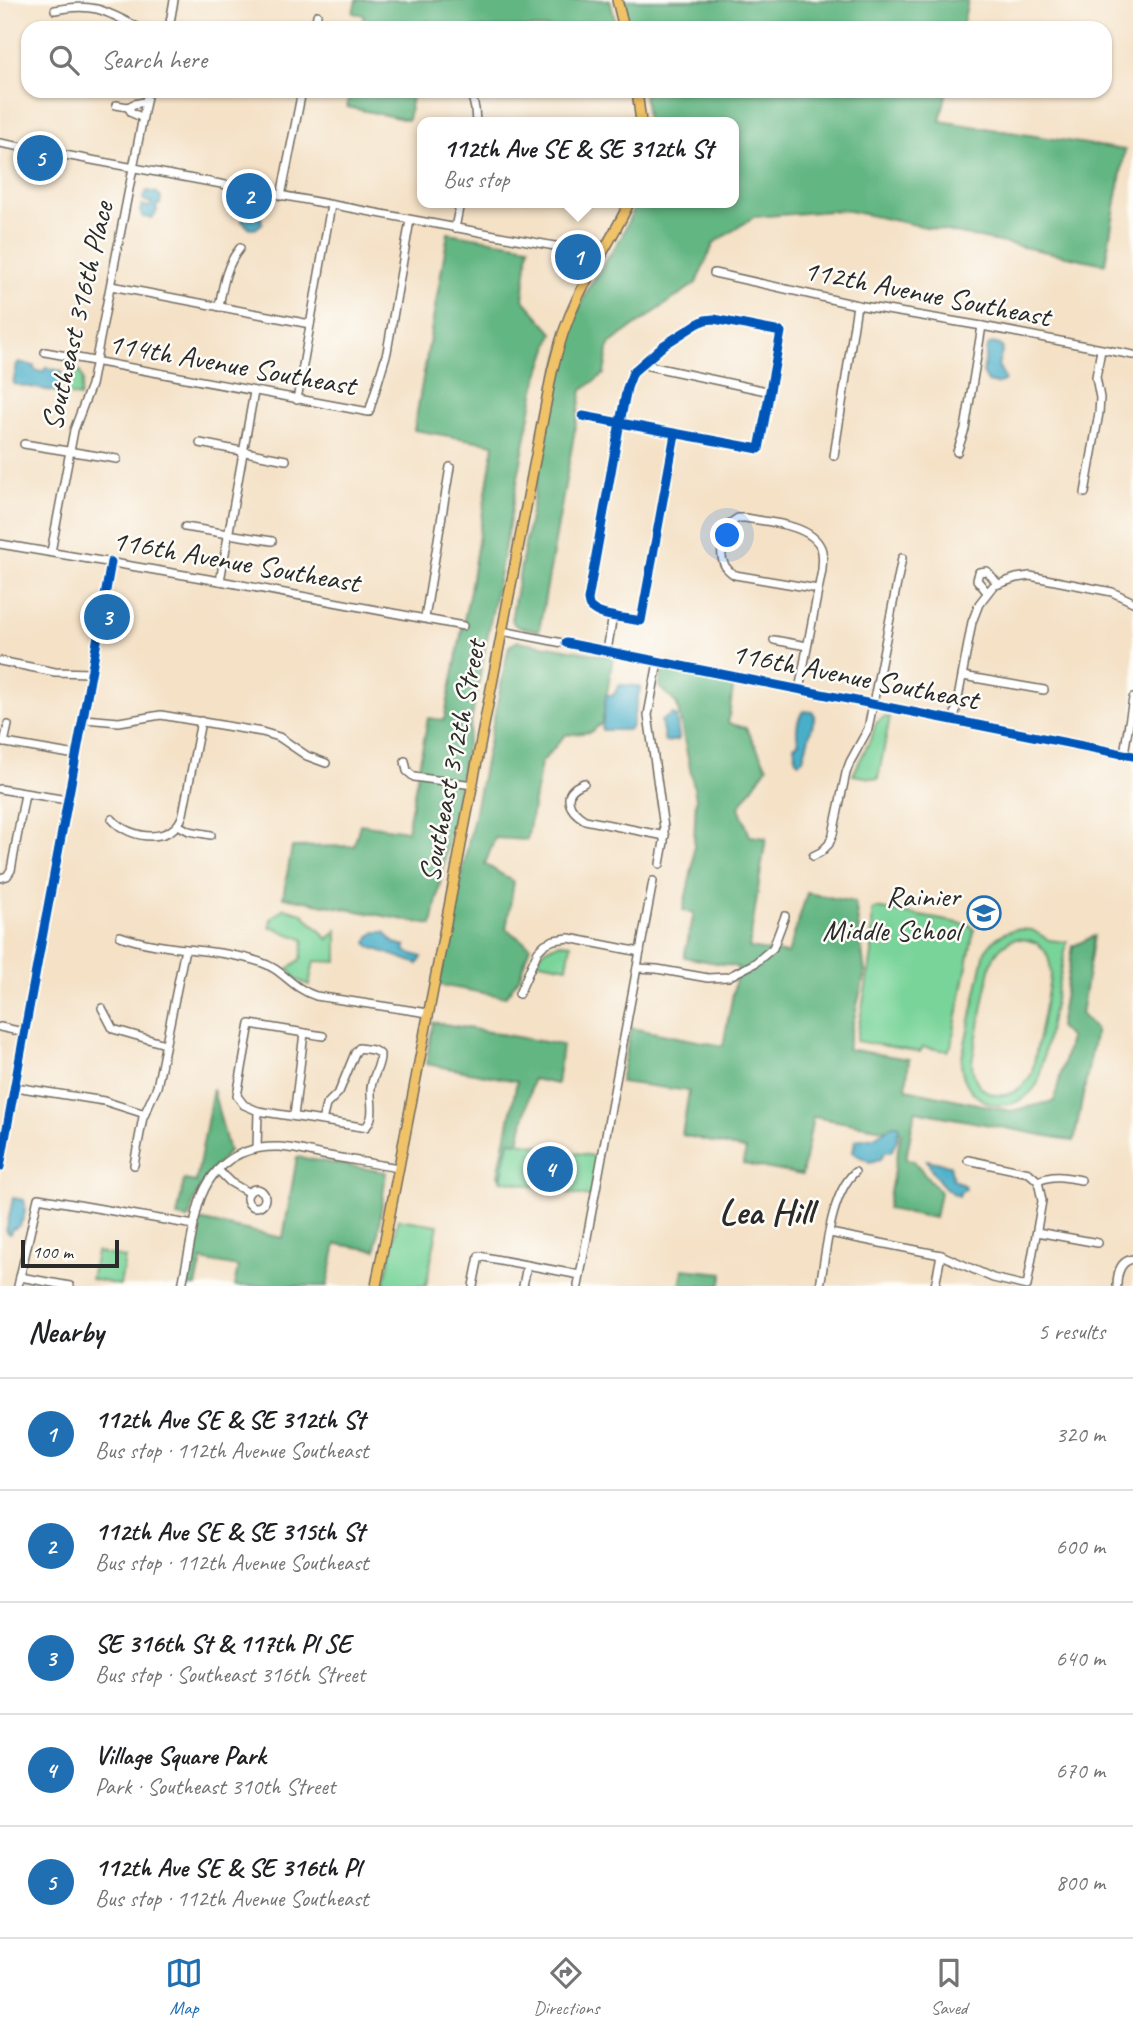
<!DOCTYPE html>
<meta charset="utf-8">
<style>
:root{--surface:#fff;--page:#f2f2f2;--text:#202124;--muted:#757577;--line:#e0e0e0;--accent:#1f6fb2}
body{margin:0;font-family:Caveat,sans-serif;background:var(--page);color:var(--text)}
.scale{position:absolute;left:21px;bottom:18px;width:98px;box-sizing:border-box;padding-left:7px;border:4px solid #2b2b2b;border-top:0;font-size:19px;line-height:24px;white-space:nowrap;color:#2b2b2b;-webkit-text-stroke:5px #fdfcf7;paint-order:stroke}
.you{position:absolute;left:728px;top:536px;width:24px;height:24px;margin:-18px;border:5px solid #fff;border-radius:50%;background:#1a73e8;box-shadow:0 0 0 10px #1a73e833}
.badge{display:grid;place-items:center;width:46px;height:46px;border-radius:50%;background:var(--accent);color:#fff;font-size:23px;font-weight:700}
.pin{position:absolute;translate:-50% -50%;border:4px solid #fff;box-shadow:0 2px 7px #0006}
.popup{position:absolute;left:417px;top:117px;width:322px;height:91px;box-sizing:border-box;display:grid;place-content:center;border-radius:14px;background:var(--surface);filter:drop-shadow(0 2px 5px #0005);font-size:23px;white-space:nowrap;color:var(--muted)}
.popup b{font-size:26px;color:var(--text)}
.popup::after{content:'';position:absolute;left:50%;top:100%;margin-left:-14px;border:14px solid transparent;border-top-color:var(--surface)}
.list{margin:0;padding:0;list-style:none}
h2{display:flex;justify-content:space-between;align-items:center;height:91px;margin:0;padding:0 28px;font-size:30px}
h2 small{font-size:23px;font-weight:400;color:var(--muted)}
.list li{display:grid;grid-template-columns:46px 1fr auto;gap:21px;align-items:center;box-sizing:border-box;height:112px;padding:0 28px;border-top:2px solid var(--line)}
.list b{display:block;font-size:26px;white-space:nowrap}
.list p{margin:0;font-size:23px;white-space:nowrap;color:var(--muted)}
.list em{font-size:23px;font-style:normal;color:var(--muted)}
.icon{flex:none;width:38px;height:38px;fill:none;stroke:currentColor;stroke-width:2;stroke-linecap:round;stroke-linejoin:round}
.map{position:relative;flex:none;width:1133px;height:1286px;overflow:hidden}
.search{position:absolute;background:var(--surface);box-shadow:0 2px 5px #0004;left:21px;right:21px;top:21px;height:77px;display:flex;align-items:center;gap:18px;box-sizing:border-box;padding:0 24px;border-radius:21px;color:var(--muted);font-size:26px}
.sheet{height:651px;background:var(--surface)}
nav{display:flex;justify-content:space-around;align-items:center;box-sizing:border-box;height:98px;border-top:2px solid var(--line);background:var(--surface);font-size:19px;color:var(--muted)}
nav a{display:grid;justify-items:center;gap:4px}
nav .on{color:var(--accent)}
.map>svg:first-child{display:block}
.green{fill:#79d49a;stroke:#528062;stroke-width:2;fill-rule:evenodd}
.forest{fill:#62b682;stroke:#467056;stroke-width:2}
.water{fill:#49afc9;stroke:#3a6d7a;stroke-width:2}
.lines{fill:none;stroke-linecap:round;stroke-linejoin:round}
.minor-casing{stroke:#716b61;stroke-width:10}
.major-casing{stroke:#716b61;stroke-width:12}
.minor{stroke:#fff;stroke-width:7}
.major{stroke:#f1c369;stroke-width:9}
.cycleway-casing{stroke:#fdfcf7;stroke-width:13}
.cycleway{stroke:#0057b8;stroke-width:9}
.labels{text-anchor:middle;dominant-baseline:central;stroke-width:5;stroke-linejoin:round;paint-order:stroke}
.street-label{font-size:30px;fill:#2b2b2b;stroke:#fdfcf7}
.poi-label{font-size:30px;fill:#2b2b2b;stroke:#fdfcf7;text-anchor:end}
.district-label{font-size:37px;font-weight:bold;fill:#2b2b2b;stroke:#fdfcf7}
</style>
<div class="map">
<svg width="1133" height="1286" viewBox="0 0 1133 1286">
<rect width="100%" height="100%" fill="#fdfcf7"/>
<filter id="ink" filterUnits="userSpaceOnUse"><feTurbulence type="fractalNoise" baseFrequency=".0143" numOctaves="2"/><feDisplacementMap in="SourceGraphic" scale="14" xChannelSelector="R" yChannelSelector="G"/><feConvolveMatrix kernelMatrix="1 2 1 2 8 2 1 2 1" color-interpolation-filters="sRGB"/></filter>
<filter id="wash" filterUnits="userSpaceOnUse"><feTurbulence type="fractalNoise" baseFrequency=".00686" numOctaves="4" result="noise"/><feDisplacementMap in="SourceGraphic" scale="28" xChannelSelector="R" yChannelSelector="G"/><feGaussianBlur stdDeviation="1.57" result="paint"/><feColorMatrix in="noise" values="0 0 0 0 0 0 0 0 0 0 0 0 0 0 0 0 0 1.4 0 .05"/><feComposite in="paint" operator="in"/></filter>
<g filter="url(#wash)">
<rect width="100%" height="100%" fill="#f4e1c6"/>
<g class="green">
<path d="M73,370L80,372L83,380L80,397L65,394Z"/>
<path d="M884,717H890L878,779L853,775L872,736L876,723Z"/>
<path d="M284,908L302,913L328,939L337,930V962L314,961L309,985L297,980L288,969L301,959L304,940C294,934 283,934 275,927L270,928L271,919Z"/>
<path d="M876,908L970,925L974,930L951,1046L947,1051L923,1047L920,1052L856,1041L872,954V911Z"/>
<path d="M1016,929L1032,930L1049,940L1067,942L1038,1083C1014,1121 963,1107 961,1062L985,951C993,939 1002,932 1016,929ZM1014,939C1039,938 1050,949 1051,974L1032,1073C1015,1106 973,1102 972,1062L991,964C996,951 1001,945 1014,939Z"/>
<path d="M561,943L571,944L567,967L535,961C542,951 549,945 561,943Z"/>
<path d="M509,1140L598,1157L590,1197L501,1180Z"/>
<path d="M398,1219L438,1225L426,1286H384Z"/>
<path d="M96,1252L125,1258L120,1285L91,1279Z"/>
</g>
<g class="forest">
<path d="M356,0H610L617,28H461L426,21L424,28H362L364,15L353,13Z"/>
<path d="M624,0H968L962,28H630Z"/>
<path d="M350,91H413L408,120L347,107Z"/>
<path d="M644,91H947L940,121L1125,150L1105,264L844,210L754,217L714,243L696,283L609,344L604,374L582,390L539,631L516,626L511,620L560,355L572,323L588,289L622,236L636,203H734V122H647Z"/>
<path d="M448,233L529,246L523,299L553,333L536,384L432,925L283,897L292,847L354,846L360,824L407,831L428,718L444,720L470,590L494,444L414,430Z"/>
<path d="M518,641L613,657L602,723L591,732L565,735L541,763L527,840L495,838L485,864L514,882L506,929L530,946L519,978L505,997L439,985L509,646Z"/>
<path d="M673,669L734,682L728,723L746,728L767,767L739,807L750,836L766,838L749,948L788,954L807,893L855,902L865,972L847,1049L909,1059L906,1089L1011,1111L1054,1101L1070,1038L1059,1027L1073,946L1094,936L1081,1014L1096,1030L1074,1141L915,1111L906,1159L913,1160L940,1192L935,1218L887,1209L901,1132L813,1117L802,1175L743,1164L746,1150L682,1135L689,1091L620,1082L631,1028L723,1046L738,967L684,957L694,913L683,910L693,864L696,798L677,704L659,687L662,672Z"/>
<path d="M433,1022L562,1045L557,1084L533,1079L519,1142L509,1141L501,1180L498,1175L517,1081L426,1064Z"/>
<path d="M213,1089L229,1152C209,1172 194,1191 189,1219L177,1217L184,1180L196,1182Z"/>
<path d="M297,1157L386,1172L376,1250L336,1244L327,1286H234L238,1267L202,1260L196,1286H185L199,1220L283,1238Z"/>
<path d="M683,1269L723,1273L720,1286H680Z"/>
</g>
<g class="water">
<path d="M147,191L157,193L161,198L160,204L156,206L157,211L152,218L143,217L140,211L142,205L148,207L151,205V202H147L143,199Z"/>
<path d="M245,214L261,217L262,224L255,229L249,228L242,221Z"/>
<path d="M992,343L1000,345L1003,349L998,365L1005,379L1004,381L996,384L988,382L983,373L987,347Z"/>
<path d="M19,362L34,366L35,370L42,372L46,368L62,371L58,392L13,384L17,364Z"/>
<path d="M619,685L637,686L640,688L631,728L627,730H602L606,695H614Z"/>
<path d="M804,711L812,712L815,715L803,759L799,762L796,760L794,746L799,742C795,734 797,717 804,711Z"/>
<path d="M673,714L676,716L679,738L678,740L665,742L661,721Z"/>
<path d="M376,932H385L394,943L406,946L404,951L422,957L418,964L370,947L367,943L370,936Z"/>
<path d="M893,1125H898L899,1126L897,1139L891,1152H885L881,1159L870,1162L853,1153L855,1140L874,1137Z"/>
<path d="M927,1160L950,1165L953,1179L965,1186L966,1189L961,1191L959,1196C945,1192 933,1174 927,1160Z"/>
<path d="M13,1198L24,1200C27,1209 24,1227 12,1229L10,1234L6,1232Z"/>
</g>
</g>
<g filter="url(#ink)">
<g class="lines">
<defs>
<g id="minor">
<path d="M55,10C94,2 106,11 139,28"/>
<path d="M169,28L174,0"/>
<path d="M315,28L317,15"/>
<path d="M471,91L475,109L476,122"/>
<path d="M116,105L128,107"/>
<path d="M141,117L132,113L128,107L134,104L144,102"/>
<path d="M0,143L603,255"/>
<path d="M281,196L302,91"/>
<path d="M455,228L460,203"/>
<path d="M714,273L857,305L982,326L1133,355"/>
<path d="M111,286L310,324"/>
<path d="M219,307C223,285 226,265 240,248"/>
<path d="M45,352L369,412L387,352L410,220"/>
<path d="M640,364L771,392"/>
<path d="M297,400L331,205"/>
<path d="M583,416L759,449L781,332L714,319L705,320L697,324L664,345L633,372L627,388L620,422L588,600C589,606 589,607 594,610C603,617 629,618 641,621L675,434"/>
<path d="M200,443L286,460"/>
<path d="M24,444L117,459"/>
<path d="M957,452L965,429L982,326"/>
<path d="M834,456L857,305"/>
<path d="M1085,493L1099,413L1100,398L1096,377L1101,350"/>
<path d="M185,527L272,541"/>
<path d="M0,544L220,581L463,626"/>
<path d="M51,552L74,430L91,385L148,91"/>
<path d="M220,581L254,392"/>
<path d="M987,592L977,580L979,572L987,571L998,584"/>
<path d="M425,618L450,467"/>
<path d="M502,631L1133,756"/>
<path d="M774,640L807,646"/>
<path d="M607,651L613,615"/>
<path d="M0,661L55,672L91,673"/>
<path d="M658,662L648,715L664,828V842L660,864"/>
<path d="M963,676L1044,690"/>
<path d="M799,690L822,570C822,563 824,555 821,548C811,524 767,522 745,518H738L729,524C721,542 715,564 735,575L818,589"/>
<path d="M84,719L119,722L161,715L262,732L279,737L307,756L326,763"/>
<path d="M954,720L972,622L979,604L993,586L1016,578L1030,576L1112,592L1133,602"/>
<path d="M0,742L76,755"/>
<path d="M4,743L8,725"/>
<path d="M1124,754L1133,698"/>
<path d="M405,761L407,771L414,777L473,785"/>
<path d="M584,783C560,792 568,810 585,820L665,836"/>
<path d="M0,789L67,800"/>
<path d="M112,819C130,840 174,845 183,814L201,721"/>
<path d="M178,825L189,831L211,835"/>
<path d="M813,856L821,852L829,844L833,834L846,773L850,762L868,729L902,558"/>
<path d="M0,878L7,876L11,870L25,794"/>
<path d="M120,936C165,952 214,947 260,962C283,969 291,988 316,996L428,1013"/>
<path d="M637,968L657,969L708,978L728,977L755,963L773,948L785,916"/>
<path d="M519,994L538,951L545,944L554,940L569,938L640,952"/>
<path d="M102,1008L113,1029L165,1044"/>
<path d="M0,1027L23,1032"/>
<path d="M15,1087L104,1101L145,1114"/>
<path d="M258,1111L362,1127H366C376,1116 370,1101 371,1088C372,1076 381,1066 380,1054L373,1050L359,1048L355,1053L339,1092L326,1105L322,1121"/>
<path d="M294,1116L304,1033"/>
<path d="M257,1148L258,1111L244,1105L237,1096L250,1024L323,1036"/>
<path d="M134,1165L143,1117L157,1087L185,949"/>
<path d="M0,1167C36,965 76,764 111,562"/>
<path d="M218,1170L230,1182L249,1193"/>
<path d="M1038,1181C1054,1174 1065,1177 1081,1180"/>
<circle cx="256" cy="1198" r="9"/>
<path d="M195,1220C203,1174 231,1145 280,1147C295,1148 309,1152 323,1155C348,1159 373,1164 399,1168"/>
<path d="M1037,1232L1098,1243"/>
<path d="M830,1233L941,1255L993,1278L1027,1286L1042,1201L1038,1181L1029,1173L968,1160"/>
<path d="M20,1277L70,1286"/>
<path d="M18,1286L38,1198L194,1225L182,1286"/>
<path d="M473,1286L479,1256L580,1275"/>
<path d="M523,1286L527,1265"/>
<path d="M578,1286L653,881"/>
<path d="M820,1286C826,1253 830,1195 855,1172"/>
<path d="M935,1286L941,1255"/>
<path d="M1117,1286C1117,1274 1120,1261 1133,1259"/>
</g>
<g id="major">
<path d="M617,0L624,28"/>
<path d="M637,91L641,122"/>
<path d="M376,1286L552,372C558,347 566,322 577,299C593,266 614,236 629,203"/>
</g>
</defs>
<use href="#minor" class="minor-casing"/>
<use href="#major" class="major-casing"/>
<use href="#minor" class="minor"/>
<use href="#major" class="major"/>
<defs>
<g id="cycleway">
<path d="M583,416L759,449L781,332L714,319L705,320L697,324L664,345L633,372L627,388L620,422L588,600C589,606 589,607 594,610C603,617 629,618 641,621L675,434"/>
<path d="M566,643L1133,756"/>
<path d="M0,1167C36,965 76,764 111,562"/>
</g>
</defs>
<use href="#cycleway" class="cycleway-casing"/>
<use href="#cycleway" class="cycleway"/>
</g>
</g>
<defs>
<symbol id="school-ring" viewBox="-11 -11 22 22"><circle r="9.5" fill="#fdfcf7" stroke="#1f6fb2" stroke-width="1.5"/><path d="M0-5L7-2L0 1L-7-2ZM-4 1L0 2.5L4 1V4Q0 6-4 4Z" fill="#1f6fb2"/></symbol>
</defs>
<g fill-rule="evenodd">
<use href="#school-ring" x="965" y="894" width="38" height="38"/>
</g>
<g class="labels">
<g class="street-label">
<text transform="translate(927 293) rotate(11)">112th Avenue Southeast</text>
<text transform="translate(77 316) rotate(-77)">Southeast 316th Place</text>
<text transform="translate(232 364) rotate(10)">114th Avenue Southeast</text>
<text transform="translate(236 561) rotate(10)">116th Avenue Southeast</text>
<text transform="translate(855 676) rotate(11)">116th Avenue Southeast</text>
<text transform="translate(452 761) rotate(-79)">Southeast 312th Street</text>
</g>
<g class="poi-label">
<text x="960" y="896">Rainier<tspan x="960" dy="34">Middle School</tspan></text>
</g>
<g class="district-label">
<text x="766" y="1211">Lea Hill</text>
</g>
</g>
</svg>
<div class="scale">100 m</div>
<div class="you"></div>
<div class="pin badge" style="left:578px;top:257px">1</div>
<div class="popup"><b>112th Ave SE &amp; SE 312th St</b>Bus stop</div>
<div class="pin badge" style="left:249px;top:196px">2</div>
<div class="pin badge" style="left:107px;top:617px">3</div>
<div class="pin badge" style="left:550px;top:1169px">4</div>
<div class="pin badge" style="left:40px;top:158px">5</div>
<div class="search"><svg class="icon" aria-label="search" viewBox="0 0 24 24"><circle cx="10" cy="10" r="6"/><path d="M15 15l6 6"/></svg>Search here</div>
</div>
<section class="sheet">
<h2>Nearby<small>5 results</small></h2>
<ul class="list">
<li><span class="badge">1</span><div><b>112th Ave SE &amp; SE 312th St</b><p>Bus stop · 112th Avenue Southeast</p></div><em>320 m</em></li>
<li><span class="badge">2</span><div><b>112th Ave SE &amp; SE 315th St</b><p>Bus stop · 112th Avenue Southeast</p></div><em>600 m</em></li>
<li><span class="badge">3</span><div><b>SE 316th St &amp; 117th Pl SE</b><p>Bus stop · Southeast 316th Street</p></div><em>640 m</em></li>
<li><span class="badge">4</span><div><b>Village Square Park</b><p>Park · Southeast 310th Street</p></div><em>670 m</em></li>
<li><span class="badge">5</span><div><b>112th Ave SE &amp; SE 316th Pl</b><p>Bus stop · 112th Avenue Southeast</p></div><em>800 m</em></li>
</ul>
</section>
<nav>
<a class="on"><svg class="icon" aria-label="map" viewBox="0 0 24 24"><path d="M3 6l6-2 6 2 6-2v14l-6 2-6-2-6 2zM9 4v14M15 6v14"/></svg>Map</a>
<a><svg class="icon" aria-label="directions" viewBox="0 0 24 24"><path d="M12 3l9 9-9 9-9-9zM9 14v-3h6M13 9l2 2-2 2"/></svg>Directions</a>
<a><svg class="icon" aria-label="saved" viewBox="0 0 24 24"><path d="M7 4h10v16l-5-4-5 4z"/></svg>Saved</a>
</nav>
